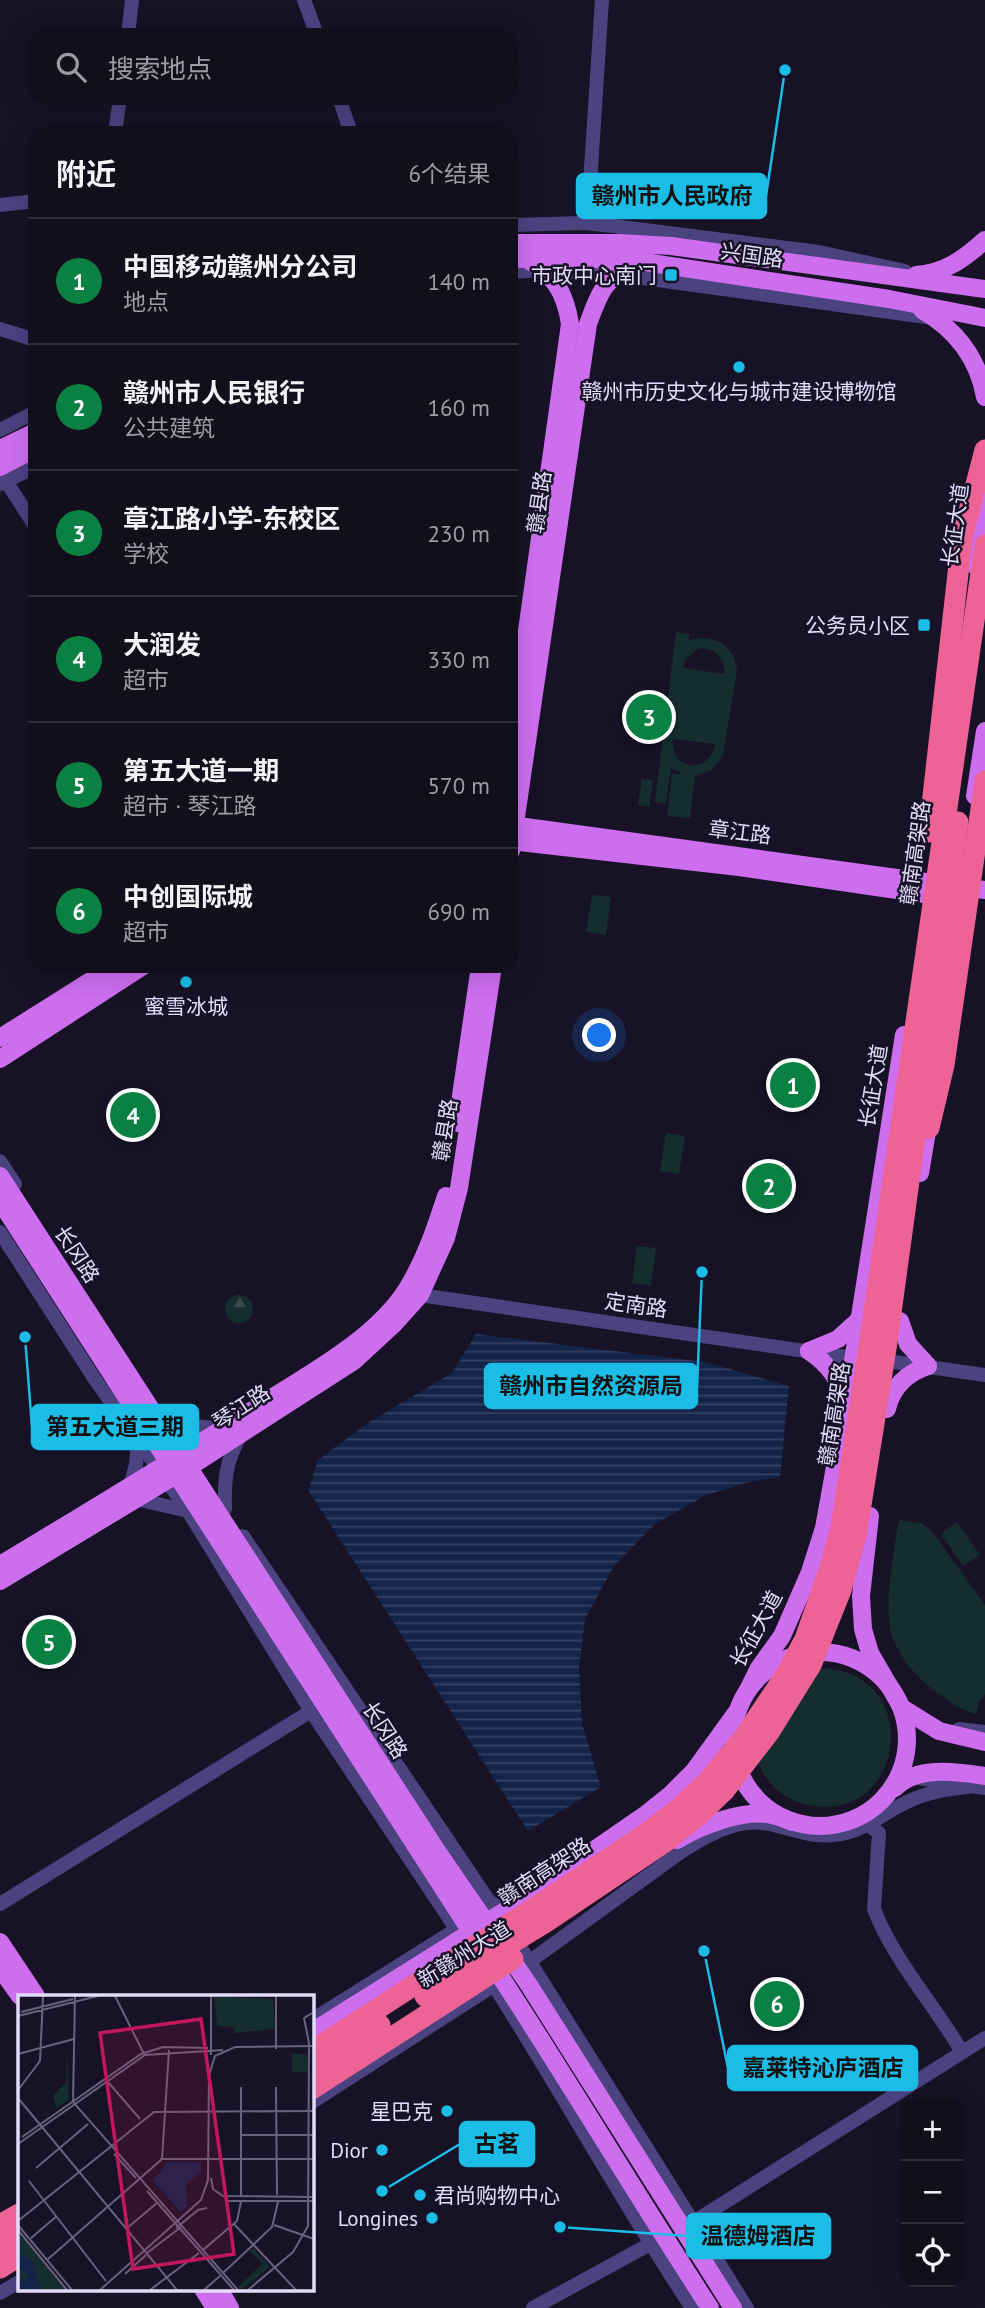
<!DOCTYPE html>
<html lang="zh">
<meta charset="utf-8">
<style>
:root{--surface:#120e1c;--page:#1b1725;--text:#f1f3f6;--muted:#9c9ca3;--line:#312e3b;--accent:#0b8043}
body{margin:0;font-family:"PT Sans","Noto Sans SC",sans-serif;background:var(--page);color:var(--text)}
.controls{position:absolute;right:21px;bottom:21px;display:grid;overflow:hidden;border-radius:14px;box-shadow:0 7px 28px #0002}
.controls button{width:63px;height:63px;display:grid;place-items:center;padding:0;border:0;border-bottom:2px solid var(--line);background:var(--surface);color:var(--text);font:35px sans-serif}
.you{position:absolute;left:600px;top:1036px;width:24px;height:24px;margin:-18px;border:5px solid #fff;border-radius:50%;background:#1a73e8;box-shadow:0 0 0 10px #1a73e833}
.badge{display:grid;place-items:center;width:46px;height:46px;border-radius:50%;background:var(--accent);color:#fff;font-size:23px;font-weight:700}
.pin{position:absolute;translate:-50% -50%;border:4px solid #fff;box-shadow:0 2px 7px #0006}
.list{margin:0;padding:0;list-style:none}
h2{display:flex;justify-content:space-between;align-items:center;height:91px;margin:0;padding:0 28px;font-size:30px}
h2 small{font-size:23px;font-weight:400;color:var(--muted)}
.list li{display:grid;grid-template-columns:46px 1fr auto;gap:21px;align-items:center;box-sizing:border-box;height:126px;padding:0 28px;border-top:2px solid var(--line)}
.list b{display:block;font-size:26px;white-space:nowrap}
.list p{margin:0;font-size:23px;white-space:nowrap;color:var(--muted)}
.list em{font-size:23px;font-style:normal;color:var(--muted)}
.icon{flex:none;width:38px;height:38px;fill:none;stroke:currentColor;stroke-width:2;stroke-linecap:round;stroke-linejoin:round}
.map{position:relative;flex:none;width:985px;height:2308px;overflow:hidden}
.search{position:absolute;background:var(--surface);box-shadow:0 7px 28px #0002;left:28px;top:28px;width:490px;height:77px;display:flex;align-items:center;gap:18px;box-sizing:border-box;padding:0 24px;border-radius:21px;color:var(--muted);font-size:26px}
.panel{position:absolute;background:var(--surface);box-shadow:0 7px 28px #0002;left:28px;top:126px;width:490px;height:847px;border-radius:21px}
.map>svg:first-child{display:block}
.green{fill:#162d2f;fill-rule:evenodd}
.forest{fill:url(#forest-firs)}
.water{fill:url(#water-rules)}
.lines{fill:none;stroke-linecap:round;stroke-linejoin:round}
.minor{stroke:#4b4280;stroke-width:14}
.major{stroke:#cd6eef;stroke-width:18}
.highway{stroke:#ee6396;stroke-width:21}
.poi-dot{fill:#1bbce6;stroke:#181226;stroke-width:2.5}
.labels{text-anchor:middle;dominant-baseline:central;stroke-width:5;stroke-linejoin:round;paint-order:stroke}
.street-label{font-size:21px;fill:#e2dbfb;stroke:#181226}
.poi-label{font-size:21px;fill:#e2dbfb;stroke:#181226;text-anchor:end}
.inset-road{fill:none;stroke:#69627b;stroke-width:2}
.view{fill:#c2185b;fill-opacity:0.15;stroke:#c2185b;stroke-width:3.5}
.inset-edge{fill:none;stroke:#e2dbfb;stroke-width:3.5}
.leader{fill:none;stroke:#1bbce6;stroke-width:2.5}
.callout-dot{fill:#1bbce6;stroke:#181226;stroke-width:2.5}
.callout{fill:#1bbce6;stroke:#1bbce6;stroke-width:2.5}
.callout-label{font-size:23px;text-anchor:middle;font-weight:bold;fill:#111}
</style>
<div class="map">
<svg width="985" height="2308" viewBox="0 0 985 2308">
<defs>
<pattern id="forest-firs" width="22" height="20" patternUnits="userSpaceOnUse" patternTransform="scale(1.75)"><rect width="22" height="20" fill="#162d2f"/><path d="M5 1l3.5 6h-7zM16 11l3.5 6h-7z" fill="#384b4e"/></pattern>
<pattern id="water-rules" width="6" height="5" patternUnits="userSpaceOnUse" patternTransform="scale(1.75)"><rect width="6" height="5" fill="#142348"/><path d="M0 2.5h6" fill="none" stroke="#364263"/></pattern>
</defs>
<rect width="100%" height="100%" fill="#181226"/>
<g class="green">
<path d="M676,632L689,634V640C713,634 735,644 737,671L723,756L712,770L695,776L690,818L667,816L672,774H683L671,768L666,804L655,802ZM698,649C715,647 724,657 725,674L683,668L686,659ZM673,739L715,744V745C708,776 670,770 673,739Z"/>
<path d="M642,779L653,780L649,807L638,805Z"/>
<path d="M592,895L611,897L606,935L586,932Z"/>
<path d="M666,1133L685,1136L679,1174L660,1171Z"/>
<path d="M637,1246L656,1248L651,1286L632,1283Z"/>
<path d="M901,1520L921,1523L931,1530L985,1605V1694L979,1702L976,1714C962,1712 951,1701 939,1694C920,1681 900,1659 892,1636C883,1609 894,1553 898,1523Z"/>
<path d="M957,1522L980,1555L963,1566L941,1534Z"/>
<path d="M820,1668C926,1671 906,1825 809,1805C785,1801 768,1785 758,1763Z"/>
</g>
<circle class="forest" cx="239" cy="1309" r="14"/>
<path class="water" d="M476,1334L705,1362L789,1386L780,1477L749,1482L704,1496L655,1524L614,1566L585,1619L579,1667L582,1724L601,1787L528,1831L308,1490L318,1460L368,1423L452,1373Z"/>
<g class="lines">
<g class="minor">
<path d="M304,0L317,35"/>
<path d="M602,0L589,199L591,212L607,224"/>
<path d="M128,35L132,0"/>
<path d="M339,98L351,133"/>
<path d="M115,133L120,98"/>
<path d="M0,205L35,201"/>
<path d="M511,225L584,223L613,226L819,252L905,271"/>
<path d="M511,272L545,270L614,274L933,318"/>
<path d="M0,329L35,340"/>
<path d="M0,430L35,412"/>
<path d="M6,481L35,526"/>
<path d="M0,484L35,467"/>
<path d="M0,1161L15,1184"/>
<path d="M0,1232L94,1378L188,1511L311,1711L467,1945"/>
<path d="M412,1292L420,1295L853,1358L894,1362L985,1375"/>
<path d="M160,1412L195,1426L222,1429"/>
<path d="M130,1486L136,1465L138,1437"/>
<path d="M136,1499L188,1511"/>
<path d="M225,1509C224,1479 226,1461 241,1434"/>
<path d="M243,1536L530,1962L747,2308"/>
<path d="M959,1729L985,1732"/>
<path d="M918,1778L985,1788"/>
<path d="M863,1821L879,1833L874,1909C894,1961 934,2004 962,2052"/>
<path d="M0,1904L311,1711"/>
<path d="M485,1912L537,1880"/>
<path d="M522,1967L678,1854C701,1839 733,1819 763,1823C792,1827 811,1840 842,1834C866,1829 884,1813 905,1803C926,1792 949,1789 973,1786"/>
<path d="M484,1970C556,2081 619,2198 692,2308"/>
<path d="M312,2020L465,1924"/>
<path d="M312,2102L502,1980"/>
<path d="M692,2223L985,2038"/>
<path d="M0,2293L19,2282"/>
<path d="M533,2308L650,2244"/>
</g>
<g class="major">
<path d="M511,243H620L671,246L985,289"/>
<path d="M511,259L575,258L645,262L889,299L985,318"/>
<path d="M916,275C945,273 964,259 985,240"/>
<path d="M922,310C955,329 978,358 985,397"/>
<path d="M0,449L35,432"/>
<path d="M0,467L35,449"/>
<path d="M972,564L983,488"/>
<path d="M511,745L570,324C565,291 554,275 525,258"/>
<path d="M975,796L985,731"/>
<path d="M511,825L985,890"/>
<path d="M511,841L739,867L945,897"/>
<path d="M511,851L588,324C600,291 604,280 635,262"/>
<path d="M0,1038L114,966"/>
<path d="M0,1059L143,966"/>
<path d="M457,1123L480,966"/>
<path d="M920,1173L930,1114"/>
<path d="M0,1176L435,1848L529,1985L733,2308"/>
<path d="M0,1201L472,1933C554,2056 629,2184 710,2308"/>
<path d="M900,1321L908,1344L928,1366"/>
<path d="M809,1351C827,1363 840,1379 845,1401"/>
<path d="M809,1351L838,1339L859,1320"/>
<path d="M887,1409C892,1387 907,1373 928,1366"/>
<path d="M870,1516L861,1596L863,1629L870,1653L902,1708L939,1731L985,1742"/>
<path d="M0,1565C85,1514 170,1462 254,1409C304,1377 375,1340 407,1289C425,1260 436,1227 446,1196"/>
<path d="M0,1581L194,1464L354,1361L394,1324L420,1295L446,1238L459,1188L493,966"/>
<circle cx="820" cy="1739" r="87"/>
<path d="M749,1688L759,1668L782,1636L810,1572L824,1528L846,1406L904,1035"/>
<path d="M895,1788C916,1765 958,1772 985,1776"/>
<path d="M677,1840C700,1826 745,1808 772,1815C779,1816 786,1820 793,1822"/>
<path d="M0,1942L36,1996"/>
<path d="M0,1968L20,1996"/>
<path d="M312,2032L513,1906L645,1815L670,1795L694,1771L736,1713"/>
<path d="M203,2289L215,2308"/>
<path d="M219,2289L230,2308"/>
</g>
<g class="highway">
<path d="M929,832L962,538L985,450"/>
<path d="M929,1128L944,1065L985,781"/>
<path d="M425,1996L546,1922L665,1842L699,1815L724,1791L770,1731L811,1665L841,1590L856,1536L887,1342L958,822"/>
<path d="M312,2051L540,1904L644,1835L676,1811L708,1781L742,1740L787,1673L805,1639L832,1562L841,1527L868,1353L985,545"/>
<path d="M312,2069L380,2025"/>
<path d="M312,2089L513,1959"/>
<path d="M0,2225L19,2214"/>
<path d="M0,2246L19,2234"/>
<path d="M0,2268L19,2256"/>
</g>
</g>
<g class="poi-dot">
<rect x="664" y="268" width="14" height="14" rx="3.5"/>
<circle cx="739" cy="367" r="7"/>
<rect x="917" y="618" width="14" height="14" rx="3.5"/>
<circle cx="186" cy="982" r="7"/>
<circle cx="447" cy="2111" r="7"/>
<circle cx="382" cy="2150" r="7"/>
<circle cx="420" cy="2195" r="7"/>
<circle cx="432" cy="2218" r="7"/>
</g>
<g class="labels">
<g class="street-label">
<text transform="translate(752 255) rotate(8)">兴国路</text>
<text transform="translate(539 502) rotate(-82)">赣县路</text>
<text transform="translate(955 525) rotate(-82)">长征大道</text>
<text transform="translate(740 832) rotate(7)">章江路</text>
<text transform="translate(915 853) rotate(-82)">赣南高架路</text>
<text transform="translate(873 1086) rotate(-81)">长征大道</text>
<text transform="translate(445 1130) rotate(-81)">赣县路</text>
<text transform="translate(77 1254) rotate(57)">长冈路</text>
<text transform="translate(636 1305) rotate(8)">定南路</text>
<text transform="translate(241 1407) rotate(-33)">琴江路</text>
<text transform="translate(834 1414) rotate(-81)">赣南高架路</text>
<text transform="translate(756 1629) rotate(-61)">长征大道</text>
<text transform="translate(385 1730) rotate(57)">长冈路</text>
<text transform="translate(544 1871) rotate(-33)">赣南高架路</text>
<text transform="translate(464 1954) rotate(-32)">新赣州大道</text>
</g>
<g class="poi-label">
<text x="657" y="275">市政中心南门</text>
<text x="739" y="391" text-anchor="middle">赣州市历史文化与城市建设博物馆</text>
<text x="910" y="625">公务员小区</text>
<text x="186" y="1006" text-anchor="middle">蜜雪冰城</text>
<text x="433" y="2111">星巴克</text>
<text x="368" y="2150">Dior</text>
<text x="434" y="2195" text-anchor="start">君尚购物中心</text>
<text x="418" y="2218">Longines</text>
</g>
</g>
<g transform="translate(18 1995)">
<rect width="296" height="296" fill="#181226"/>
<path d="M196,1L255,4L257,34L216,38V32L199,31ZM49,50L51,105L22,123L38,112L35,101L48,87ZM274,58L289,60L290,77H274ZM0,237L48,295H0ZM235,253L252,272L223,295L220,292L244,269L232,255Z" fill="#162d2f"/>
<path d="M150,167L183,168V177L168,189L169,212L163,217L135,186ZM0,258L14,266L23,295H0V289L12,281L0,273Z" fill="#142348"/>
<path class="inset-road" d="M57,1L55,107L220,295M97,1L126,59M3,17L55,4M0,21L80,1M291,48L286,23L296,17M258,54V1M0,59L56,44M193,60V1M90,87L122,124M258,92L259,200M0,95L22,66L25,1M0,103L159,295M223,140H296M4,142L123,59L145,52L190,53M0,149L127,60L205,55M96,159L118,183M142,164H296M18,173L70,129M193,183L195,194L205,201L296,202M11,186L88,286M129,196L216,295M223,201V92M208,206H296M0,226L136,117L296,116M216,229L278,295M0,230L54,295M256,230L296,244M158,233L180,215L189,213M108,234L139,208M0,235L49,295M13,243L39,221M185,255L219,226L223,207M129,258L163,232M29,265L144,164L151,55M205,278L254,232L260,207M107,279L128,260M82,295L183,205L190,185L191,80L197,61L217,52L296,51M132,295L181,258M186,295L202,281M230,295L275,257L290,231L291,48"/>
<path class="view" d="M183,24L216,259L115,274L82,38Z"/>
<rect width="296" height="296" class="inset-edge"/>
</g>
<path class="leader" d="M785 70L766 196M702 1272L697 1386M25 1337L32 1427M704 1951L728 2068M382 2191L460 2144M560 2227L687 2236"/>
<g class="callout-dot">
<circle cx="785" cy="70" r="7"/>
<circle cx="702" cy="1272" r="7"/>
<circle cx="25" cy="1337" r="7"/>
<circle cx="704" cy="1951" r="7"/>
<circle cx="382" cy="2191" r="7"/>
<circle cx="560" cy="2227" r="7"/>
</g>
<g class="callout">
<rect x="577" y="174" width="189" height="44" rx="7"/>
<rect x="485" y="1364" width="212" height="44" rx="7"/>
<rect x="32" y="1405" width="166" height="44" rx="7"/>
<rect x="728" y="2046" width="189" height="44" rx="7"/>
<rect x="460" y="2122" width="74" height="44" rx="7"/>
<rect x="687" y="2214" width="143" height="44" rx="7"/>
</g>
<g class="callout-label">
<text x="672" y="204">赣州市人民政府</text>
<text x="591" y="1394">赣州市自然资源局</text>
<text x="115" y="1435">第五大道三期</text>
<text x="823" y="2076">嘉莱特沁庐酒店</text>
<text x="497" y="2152">古茗</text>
<text x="758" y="2244">温德姆酒店</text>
</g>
</svg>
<div class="controls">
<button>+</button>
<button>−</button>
<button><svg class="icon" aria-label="locate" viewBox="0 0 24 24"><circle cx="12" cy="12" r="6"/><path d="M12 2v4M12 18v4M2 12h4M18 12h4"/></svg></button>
</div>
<div class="you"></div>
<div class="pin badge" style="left:793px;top:1085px">1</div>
<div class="pin badge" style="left:769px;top:1186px">2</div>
<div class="pin badge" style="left:649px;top:717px">3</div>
<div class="pin badge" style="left:133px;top:1115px">4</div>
<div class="pin badge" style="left:49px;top:1642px">5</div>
<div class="pin badge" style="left:777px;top:2004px">6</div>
<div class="search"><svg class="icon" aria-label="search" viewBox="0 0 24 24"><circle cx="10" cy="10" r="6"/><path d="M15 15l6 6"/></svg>搜索地点</div>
<section class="panel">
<h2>附近<small>6个结果</small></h2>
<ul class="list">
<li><span class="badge">1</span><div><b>中国移动赣州分公司</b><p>地点</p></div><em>140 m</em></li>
<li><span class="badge">2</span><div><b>赣州市人民银行</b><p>公共建筑</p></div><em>160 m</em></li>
<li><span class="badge">3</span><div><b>章江路小学-东校区</b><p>学校</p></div><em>230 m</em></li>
<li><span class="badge">4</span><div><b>大润发</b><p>超市</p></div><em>330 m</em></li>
<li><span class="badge">5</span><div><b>第五大道一期</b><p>超市 · 琴江路</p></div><em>570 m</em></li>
<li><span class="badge">6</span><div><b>中创国际城</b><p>超市</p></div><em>690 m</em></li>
</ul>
</section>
</div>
